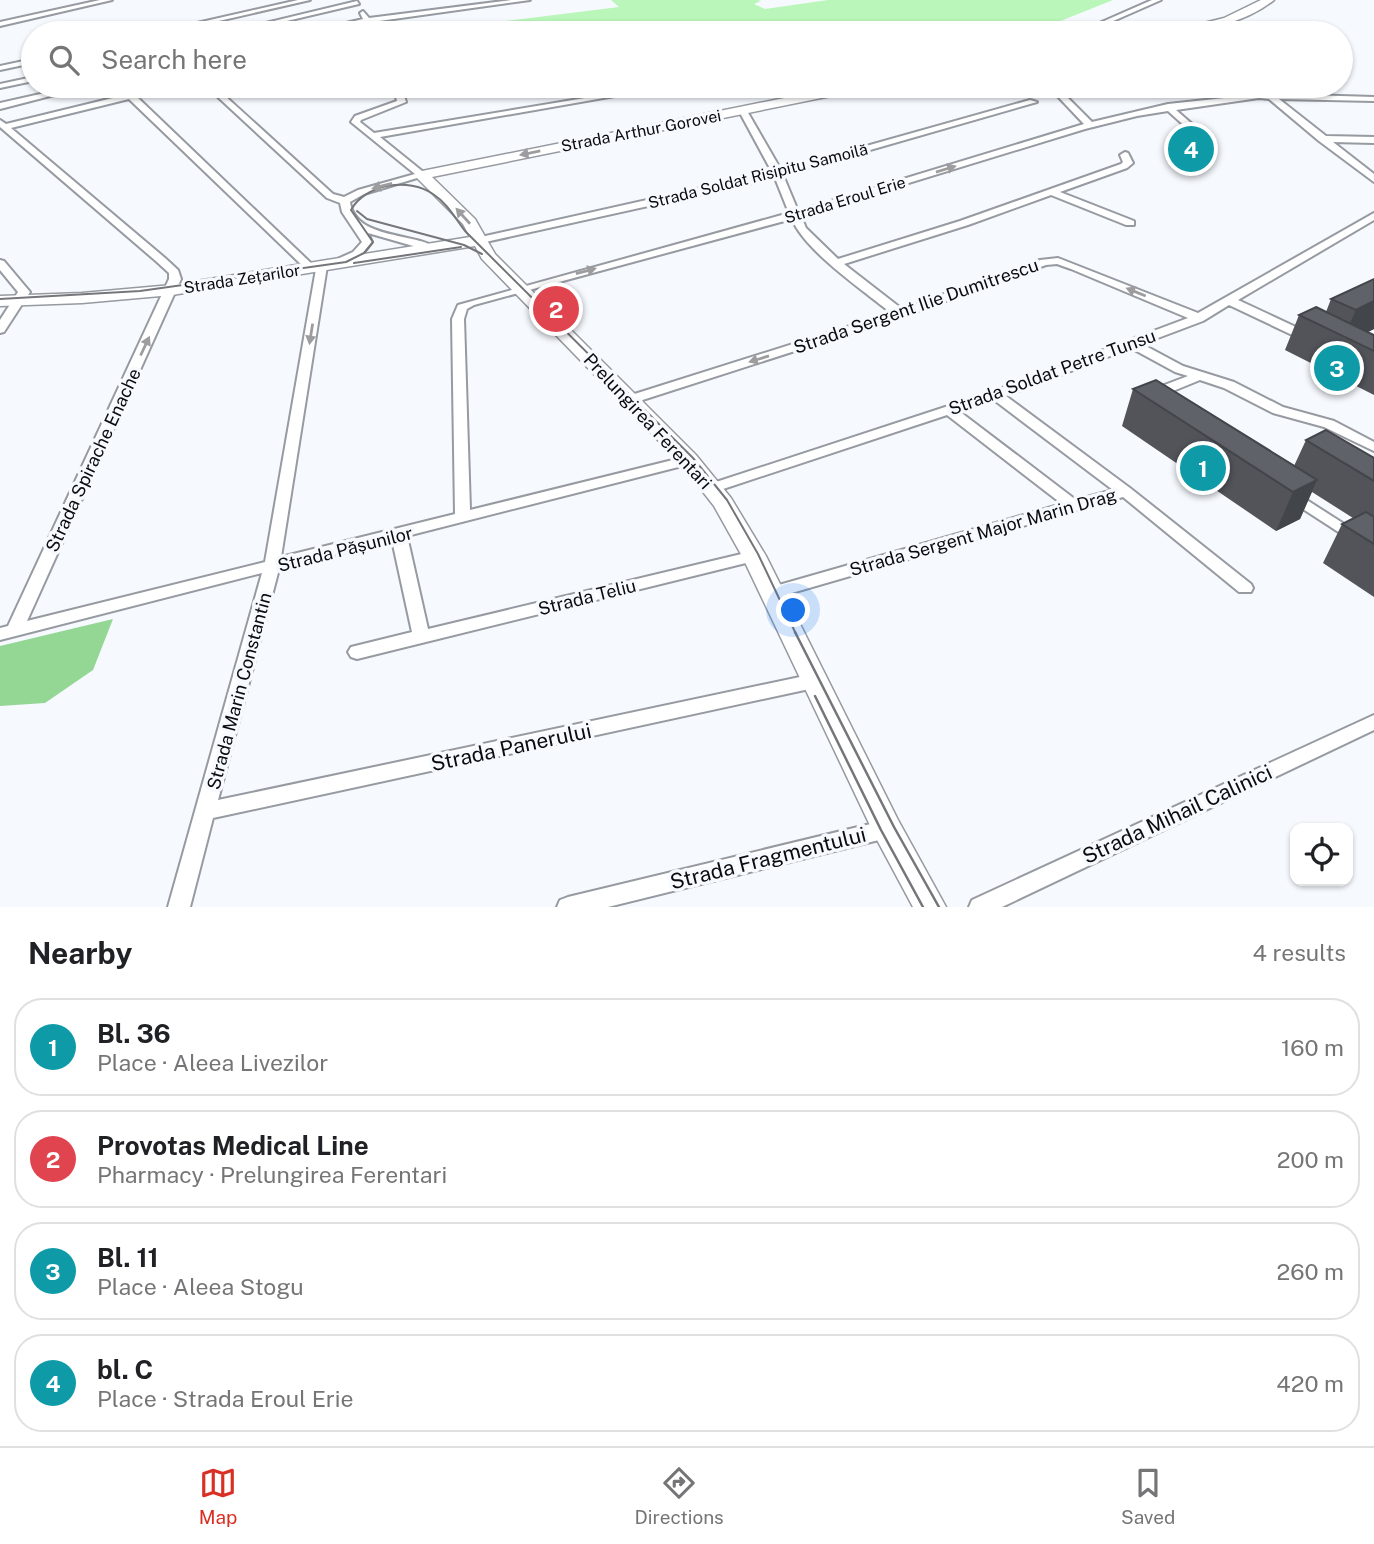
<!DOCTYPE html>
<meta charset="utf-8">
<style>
:root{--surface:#fff;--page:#f2f2f2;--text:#202124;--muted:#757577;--line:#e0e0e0;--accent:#d93025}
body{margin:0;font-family:"Public Sans",sans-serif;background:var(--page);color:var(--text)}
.controls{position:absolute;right:21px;bottom:21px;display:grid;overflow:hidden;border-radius:14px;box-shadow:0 2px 5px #0004}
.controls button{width:63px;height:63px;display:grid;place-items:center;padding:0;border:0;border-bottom:2px solid var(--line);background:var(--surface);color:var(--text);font:35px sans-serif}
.you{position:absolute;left:794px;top:611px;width:24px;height:24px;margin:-18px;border:5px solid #fff;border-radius:50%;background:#1a73e8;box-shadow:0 0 0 10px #1a73e833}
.badge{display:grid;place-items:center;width:46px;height:46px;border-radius:50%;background:var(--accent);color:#fff;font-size:23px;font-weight:700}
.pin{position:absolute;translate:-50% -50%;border:4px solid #fff;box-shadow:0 2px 7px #0006}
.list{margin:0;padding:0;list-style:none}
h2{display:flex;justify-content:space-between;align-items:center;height:91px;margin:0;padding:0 28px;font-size:30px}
h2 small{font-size:23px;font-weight:400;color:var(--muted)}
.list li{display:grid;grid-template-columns:46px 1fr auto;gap:21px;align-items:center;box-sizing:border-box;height:98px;margin:0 14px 14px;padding:0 14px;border:2px solid var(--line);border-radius:28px}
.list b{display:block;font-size:26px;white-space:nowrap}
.list p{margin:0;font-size:23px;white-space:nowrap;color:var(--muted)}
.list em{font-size:23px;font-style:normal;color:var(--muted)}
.icon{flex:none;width:38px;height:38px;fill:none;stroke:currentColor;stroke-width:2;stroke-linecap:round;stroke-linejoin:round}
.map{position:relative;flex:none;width:1374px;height:907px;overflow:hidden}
.search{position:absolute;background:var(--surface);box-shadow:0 2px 5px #0004;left:21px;right:21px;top:21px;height:77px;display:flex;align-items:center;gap:18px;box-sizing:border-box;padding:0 24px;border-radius:38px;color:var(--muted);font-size:26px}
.sheet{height:539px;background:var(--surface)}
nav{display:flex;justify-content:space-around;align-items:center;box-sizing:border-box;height:98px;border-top:2px solid var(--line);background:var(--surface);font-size:19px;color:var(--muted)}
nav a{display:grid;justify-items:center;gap:4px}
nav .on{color:var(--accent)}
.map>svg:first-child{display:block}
.green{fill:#baf6ba}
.forest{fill:#94d795}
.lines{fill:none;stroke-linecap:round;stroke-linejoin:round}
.street-casing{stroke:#969aa1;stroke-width:4}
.secondary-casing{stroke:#969aa1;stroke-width:3}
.street{fill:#fff;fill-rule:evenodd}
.secondary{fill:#fff;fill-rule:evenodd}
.tram-far1{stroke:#74767a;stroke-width:2}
.tram{stroke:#74767a;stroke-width:2.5}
.wall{fill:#52545a}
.shaded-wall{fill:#42454a}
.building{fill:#5f6269;stroke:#42454a;stroke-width:2}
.oneway{fill:#9d9d9f}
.labels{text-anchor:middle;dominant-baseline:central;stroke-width:7;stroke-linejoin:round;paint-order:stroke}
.far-street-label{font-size:16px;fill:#0a0b0e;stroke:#f6f9fe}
.street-label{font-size:18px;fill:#0a0b0e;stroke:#f6f9fe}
.near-street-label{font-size:21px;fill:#0a0b0e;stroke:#f6f9fe}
</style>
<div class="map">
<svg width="1374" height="907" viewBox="0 0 1374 907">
<rect width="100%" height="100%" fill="#f6f9fe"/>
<path class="green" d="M611,0H758L761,1L754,4L765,9L828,0H1113L1053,24L1008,33H933L917,26L874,33H384L382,30L426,23L432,30L619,7Z"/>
<path class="forest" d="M113,619L93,670L45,703L0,706V646Z"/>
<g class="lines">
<defs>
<g id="street">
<path d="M100,0H112L0,26V22Z"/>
<path d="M298,0H310L166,33H153Z"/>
<path d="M511,0H530L372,22L378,33H372L365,22L317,33H304L363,19L360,13L363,11L369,18Z"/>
<path d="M1152,0H1161L1086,33L1079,32Z"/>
<path d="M357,1L359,4L236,33H224Z"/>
<path d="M33,59V63L0,70V66Z"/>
<path d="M33,77V81L0,88V84Z"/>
<path d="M76,86H89L0,109V103Z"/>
<path d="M162,86H175L137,97L316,268L318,264L322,263L327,266L281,557L455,514L452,319L458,305L789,213L775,178L481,243L476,240L481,237L772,172L739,111L743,108L747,111L781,170L1030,100L1037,102L783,175L798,211L1084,124L1048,86H1056L1092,122L1168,104L1262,94L1254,86H1263L1273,94L1374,97V101L1279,99L1326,136L1374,137V143L1333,142L1374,174V182L1319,141L1269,99L1259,98L1176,110L1215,144V148H1209L1168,111L1137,116L1085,129L801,216L806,228L838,259L960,221L1121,164L1123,162L1120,155L1125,152L1128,153L1133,163L1127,168L1060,192L1134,221V225H1126L1051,195L968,225L844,264L902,309L1040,260L1058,258L1198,313L1374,213V220L1238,300L1313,335L1315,338L1313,341H1305L1229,305L1203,321L1142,344L1183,366L1234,382L1283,407L1334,421L1374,442V451L1324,427L1273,413L1224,388L1200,380L1156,398H1146L1144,395L1146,392L1188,376L1175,372L1131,348L1006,396L1130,488L1251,584L1253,588L1251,592H1239L1123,497L771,599L765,597L763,593L765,589L1062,504L947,415L717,491H707L705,488L707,485L991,392L1188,318L1071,269L1057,264L1046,265L904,316L630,404L625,403L623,400L625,397L891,313C863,290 805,251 792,219L474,305L467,309L464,319L470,510L689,456L696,460L694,463L407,536L428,629L754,551L760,552L762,556L760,560L754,561L357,659L351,657L348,652L351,647L412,632L392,540L279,569L218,800L814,674L820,676L823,681L820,686L814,688L213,818L190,907H168L262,573L0,640V628L8,626L169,279V273L157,262L0,127V120L6,124ZM129,99L307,270L316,269L265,562L27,621L181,279L178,270L165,258L11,128ZM994,400L1113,490L1076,500L959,411Z"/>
<path d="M206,86H214L333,194L344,197L358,190L415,174L351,122L355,116L397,101L393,86H401L406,102L361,120L360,122L374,133L645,88L649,90L380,137L427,175L364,194L350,202C355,240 415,232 439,249L434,252L368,233L372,242L361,256L337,266L332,263L333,261L353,252L362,242L342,212L340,203L327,198Z"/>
<path d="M0,260L4,261L30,292L4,332L0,333V320L18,292L0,270Z"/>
<path d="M1291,490L1374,543V555L1286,498L1284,495L1286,492Z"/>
<path d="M1374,715V730L1002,907H969L972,900Z"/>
<path d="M887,820L894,823L897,829L894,835L887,838L608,907H557L560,900L568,897Z"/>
</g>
<g id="secondary">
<path d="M1261,0H1274C1247,22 1198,35 1164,33L1224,18Z"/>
<path d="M844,86H867L861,90L432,177L475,219L495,254L696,455L731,498L766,556L898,820L946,907H913L876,838L742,556L714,506L682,465L482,259L475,246L172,295L82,303L0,306V296L82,293L172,285L470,237L463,224L417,178V172Z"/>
</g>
</defs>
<use href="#street" class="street-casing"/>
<use href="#secondary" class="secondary-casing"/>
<use href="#street" class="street"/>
<use href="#secondary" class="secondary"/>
<g class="tram-far1">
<path d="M357,211L367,219L464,245L482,254"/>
<path d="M354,263L461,247"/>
<path d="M0,299L140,291L346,262L364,253L373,242L351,210C365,184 409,177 433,194C447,203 455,218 465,231L693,458L727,500L758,554L796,634"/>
</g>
<g class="tram">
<path d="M795,632L894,827L939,907"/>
<path d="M815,696L881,830L923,907"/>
</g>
</g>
<g class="wall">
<path d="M1374,279V329L1368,332L1374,335V395L1285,350L1299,315L1326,312L1331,299Z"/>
<path d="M1133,389L1294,466L1306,440L1374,458V597L1323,563L1342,524L1353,518L1312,492L1300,519L1276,531L1122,426Z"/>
</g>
<g class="shaded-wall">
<path d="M1374,301V329L1351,340L1344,337L1356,310Z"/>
<path d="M1317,480L1300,519L1276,531L1293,492Z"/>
</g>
<g class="building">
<path d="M1374,279V301L1356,310L1331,299Z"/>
<path d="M1316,307L1374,335V351L1299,315Z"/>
<path d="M1156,380L1317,480L1293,492L1133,389Z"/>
<path d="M1326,430L1374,458V481L1306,440Z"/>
<path d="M1366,512L1374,517V544L1342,524Z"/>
</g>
<defs><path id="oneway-solid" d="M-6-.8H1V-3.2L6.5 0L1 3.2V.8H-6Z" transform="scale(1.75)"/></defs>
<g class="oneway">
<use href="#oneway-solid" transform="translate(530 153) rotate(169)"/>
<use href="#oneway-solid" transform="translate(946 169) rotate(-17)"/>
<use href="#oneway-solid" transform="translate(382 186) rotate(165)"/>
<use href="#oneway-solid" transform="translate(463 216) rotate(-132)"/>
<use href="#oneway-solid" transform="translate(586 271) rotate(-15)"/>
<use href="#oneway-solid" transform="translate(1136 292) rotate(-158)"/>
<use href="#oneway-solid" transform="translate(311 334) rotate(99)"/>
<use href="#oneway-solid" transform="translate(145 346) rotate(-65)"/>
<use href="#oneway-solid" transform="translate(759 359) rotate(163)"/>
</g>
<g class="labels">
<g class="far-street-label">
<text transform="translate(641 131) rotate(-11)">Strada Arthur Gorovei</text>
<text transform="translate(758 176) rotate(-14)">Strada Soldat Risipitu Samoilă</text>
<text transform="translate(845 200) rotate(-17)">Strada Eroul Erie</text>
<text transform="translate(242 279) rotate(-9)">Strada Zețarilor</text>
</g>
<g class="street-label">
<text transform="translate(916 306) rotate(-19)">Strada Sergent Ilie Dumitrescu</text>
<text transform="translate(1052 372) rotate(-20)">Strada Soldat Petre Tunsu</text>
<text transform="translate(648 421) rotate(47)">Prelungirea Ferentari</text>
<text transform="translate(93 460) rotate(-65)">Strada Spirache Enache</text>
<text transform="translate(983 532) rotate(-16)">Strada Sergent Major Marin Drag</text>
<text transform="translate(345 549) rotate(-14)">Strada Pășunilor</text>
<text transform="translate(587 597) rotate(-14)">Strada Teliu</text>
<text transform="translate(239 691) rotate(-75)">Strada Marin Constantin</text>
</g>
<g class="near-street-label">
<text transform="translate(511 747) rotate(-12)">Strada Panerului</text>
<text transform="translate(1177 814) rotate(-25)">Strada Mihail Calinici</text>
<text transform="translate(768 858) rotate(-14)">Strada Fragmentului</text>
</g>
</g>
</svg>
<div class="controls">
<button><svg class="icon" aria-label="locate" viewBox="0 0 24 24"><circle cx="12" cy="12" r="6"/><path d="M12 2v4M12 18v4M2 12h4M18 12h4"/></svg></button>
</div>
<div class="you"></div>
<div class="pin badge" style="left:1203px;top:468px;background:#0f9aa8">1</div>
<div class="pin badge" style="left:556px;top:309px;background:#e0444e">2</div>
<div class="pin badge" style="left:1337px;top:368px;background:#0f9aa8">3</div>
<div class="pin badge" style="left:1191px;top:149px;background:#0f9aa8">4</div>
<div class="search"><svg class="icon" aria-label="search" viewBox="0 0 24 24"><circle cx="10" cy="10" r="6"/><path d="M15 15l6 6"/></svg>Search here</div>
</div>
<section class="sheet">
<h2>Nearby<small>4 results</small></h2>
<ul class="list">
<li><span class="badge" style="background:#0f9aa8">1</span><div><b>Bl. 36</b><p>Place · Aleea Livezilor</p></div><em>160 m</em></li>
<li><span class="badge" style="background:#e0444e">2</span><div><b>Provotas Medical Line</b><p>Pharmacy · Prelungirea Ferentari</p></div><em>200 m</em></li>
<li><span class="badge" style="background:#0f9aa8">3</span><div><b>Bl. 11</b><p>Place · Aleea Stogu</p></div><em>260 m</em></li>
<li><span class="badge" style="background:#0f9aa8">4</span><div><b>bl. C</b><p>Place · Strada Eroul Erie</p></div><em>420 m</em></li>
</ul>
</section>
<nav>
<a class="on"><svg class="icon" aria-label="map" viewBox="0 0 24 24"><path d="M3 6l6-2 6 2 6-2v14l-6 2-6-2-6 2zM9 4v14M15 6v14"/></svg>Map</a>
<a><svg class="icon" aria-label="directions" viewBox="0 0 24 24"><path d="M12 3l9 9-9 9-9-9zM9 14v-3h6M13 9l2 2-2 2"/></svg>Directions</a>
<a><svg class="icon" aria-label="saved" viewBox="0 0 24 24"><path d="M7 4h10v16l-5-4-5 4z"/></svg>Saved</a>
</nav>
